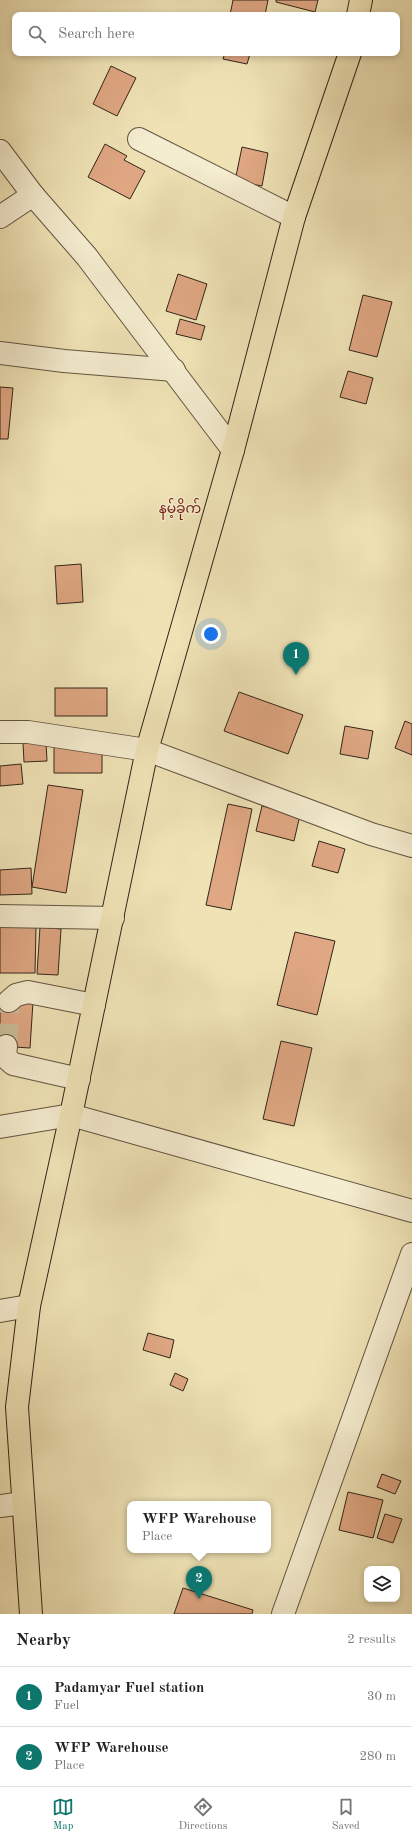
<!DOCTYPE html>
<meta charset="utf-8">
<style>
:root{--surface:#fff;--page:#f2f2f2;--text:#222;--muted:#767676;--line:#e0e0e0;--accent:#0f766e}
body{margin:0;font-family:"Old Standard TT","Noto Sans Myanmar",serif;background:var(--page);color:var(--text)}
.controls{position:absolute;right:12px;bottom:12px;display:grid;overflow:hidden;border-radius:8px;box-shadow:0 2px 6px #0003}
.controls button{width:36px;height:36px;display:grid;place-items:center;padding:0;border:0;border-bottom:1px solid var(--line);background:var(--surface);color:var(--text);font:20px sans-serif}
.you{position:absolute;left:211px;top:634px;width:14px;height:14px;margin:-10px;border:3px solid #fff;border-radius:50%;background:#1a73e8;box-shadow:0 0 0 6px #1a73e833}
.badge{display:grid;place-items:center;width:26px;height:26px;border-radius:50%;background:var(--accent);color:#fff;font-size:13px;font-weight:700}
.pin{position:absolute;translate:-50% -33px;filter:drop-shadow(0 1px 2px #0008)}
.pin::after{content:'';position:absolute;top:21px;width:14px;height:12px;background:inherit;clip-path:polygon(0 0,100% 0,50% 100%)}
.popup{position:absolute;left:127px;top:1501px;width:144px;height:52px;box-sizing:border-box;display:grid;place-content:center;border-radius:8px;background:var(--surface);filter:drop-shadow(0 1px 3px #0005);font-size:13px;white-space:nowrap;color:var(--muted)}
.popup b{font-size:15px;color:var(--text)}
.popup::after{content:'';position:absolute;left:50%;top:100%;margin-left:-8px;border:8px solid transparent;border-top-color:var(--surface)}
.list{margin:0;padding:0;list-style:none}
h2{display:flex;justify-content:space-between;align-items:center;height:52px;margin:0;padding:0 16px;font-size:17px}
h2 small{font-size:13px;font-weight:400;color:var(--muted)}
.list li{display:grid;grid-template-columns:26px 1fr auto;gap:12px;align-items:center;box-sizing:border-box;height:60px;padding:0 16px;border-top:1px solid var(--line)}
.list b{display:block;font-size:15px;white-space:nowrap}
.list p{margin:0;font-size:13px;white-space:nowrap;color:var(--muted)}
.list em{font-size:13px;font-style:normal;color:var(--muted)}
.icon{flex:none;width:22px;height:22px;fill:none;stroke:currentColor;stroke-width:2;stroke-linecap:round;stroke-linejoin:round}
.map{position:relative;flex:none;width:412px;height:1614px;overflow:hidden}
.search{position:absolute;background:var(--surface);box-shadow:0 2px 6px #0003;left:12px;right:12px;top:12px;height:44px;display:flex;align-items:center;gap:10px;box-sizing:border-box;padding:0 14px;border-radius:8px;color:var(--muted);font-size:15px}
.sheet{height:172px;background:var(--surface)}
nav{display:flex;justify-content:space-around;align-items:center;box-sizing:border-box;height:56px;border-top:1px solid var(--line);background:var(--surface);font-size:11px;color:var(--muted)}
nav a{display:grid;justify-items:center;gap:2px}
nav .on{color:var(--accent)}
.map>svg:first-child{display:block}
.building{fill:#dfa783;stroke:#332419}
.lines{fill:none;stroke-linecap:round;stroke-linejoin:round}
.minor-tunnel{stroke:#c9bd97;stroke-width:22;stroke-dasharray:22 11;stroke-linecap:butt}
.minor-casing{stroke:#625440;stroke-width:24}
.major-casing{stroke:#332419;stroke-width:24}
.minor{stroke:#f5edd0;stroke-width:22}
.major{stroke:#efe3b6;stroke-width:22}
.labels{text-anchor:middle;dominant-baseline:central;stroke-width:3;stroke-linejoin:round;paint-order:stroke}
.quarter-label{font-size:14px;fill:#7a1f14;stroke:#f5edd0}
</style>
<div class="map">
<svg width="412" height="1614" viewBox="0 0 412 1614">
<rect width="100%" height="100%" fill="#efe3b6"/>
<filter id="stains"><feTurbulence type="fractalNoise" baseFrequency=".005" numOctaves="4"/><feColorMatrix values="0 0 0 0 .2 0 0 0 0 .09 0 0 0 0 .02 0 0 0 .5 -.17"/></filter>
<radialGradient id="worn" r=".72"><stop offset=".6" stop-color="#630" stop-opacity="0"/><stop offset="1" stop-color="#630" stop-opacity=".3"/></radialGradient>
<g class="building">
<path d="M233,0H268L265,15H230Z"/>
<path d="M276,0H318L315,12L276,2Z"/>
<path d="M225,53L250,54L247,64L223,59Z"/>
<path d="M111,66L136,78L117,116L93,104Z"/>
<path d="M105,144L127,156L124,160L145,171L130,199L88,177Z"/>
<path d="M242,147L268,153L262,186L235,181Z"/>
<path d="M178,274L207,284L196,320L166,311Z"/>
<path d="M363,295L392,302L377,357L349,350Z"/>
<path d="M180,319L205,326L201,340L176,334Z"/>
<path d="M348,371L373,378L366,404L340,397Z"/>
<path d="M0,387L13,388L8,439H0Z"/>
<path d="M81,564L83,602L57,604L55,566Z"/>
<rect x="55" y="688" width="52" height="28"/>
<path d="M239,692L303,715L288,754L224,731Z"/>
<path d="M405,721L412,724V755L395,748Z"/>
<path d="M345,726L373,731L368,759L340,754Z"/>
<path d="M46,742L47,761L24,762L23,743Z"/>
<path d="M54,746L102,747V773H54Z"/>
<path d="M21,764L23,784L0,786V766Z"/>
<path d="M48,785L83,790L66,893L32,887Z"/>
<path d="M228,804L252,809L231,910L206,905Z"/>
<path d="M262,806L300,815L294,841L256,831Z"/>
<path d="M319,841L345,849L338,873L312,866Z"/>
<path d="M31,868L32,894L0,895V870Z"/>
<path d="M0,926L36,927L35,973H0Z"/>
<path d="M40,927L61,929L58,975L37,974Z"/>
<path d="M295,932L335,941L317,1015L277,1005Z"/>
<path d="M0,1000L33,1002L30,1048L0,1046Z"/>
<path d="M281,1041L312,1048L294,1126L263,1119Z"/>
<path d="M148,1333L174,1340L170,1358L143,1350Z"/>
<path d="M175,1373L188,1379L183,1391L170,1385Z"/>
<path d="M382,1474L401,1481L395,1494L377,1487Z"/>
<path d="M348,1492L383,1500L373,1538L339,1530Z"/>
<path d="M385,1514L402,1519L393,1543L377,1538Z"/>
<path d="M183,1588L253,1610L252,1614H174Z"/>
</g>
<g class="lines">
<path class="minor-tunnel" d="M6,1046L9,1001"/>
<defs>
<g id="minor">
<path d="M139,139L294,217"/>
<path d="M0,151L33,195L87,257L233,450"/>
<path d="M0,217L33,195"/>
<path d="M0,353L64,361L174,370"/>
<path d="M0,732H28L147,750L371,834L412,846"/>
<path d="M0,916L113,918"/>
<path d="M9,1001L16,995L28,992L94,1005"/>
<path d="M6,1046L5,1057L13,1064L79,1079"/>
<path d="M0,1127L71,1115L412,1211"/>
<path d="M0,1311L29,1306"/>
<path d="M0,1506L23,1503"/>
<path d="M283,1614L412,1254"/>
</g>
<g id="major">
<path d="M358,15L361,0"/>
<path d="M31,1614L17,1407L29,1306L71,1115L147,750L233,450L294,217L350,53"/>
</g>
</defs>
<use href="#minor" class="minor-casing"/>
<use href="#major" class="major-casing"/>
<use href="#minor" class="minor"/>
<use href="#major" class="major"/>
</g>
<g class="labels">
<g class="quarter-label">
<text x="180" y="509">နမ့်ခိုက်</text>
</g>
</g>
<rect width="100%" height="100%" filter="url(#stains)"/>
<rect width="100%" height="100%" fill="url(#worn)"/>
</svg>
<div class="controls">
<button><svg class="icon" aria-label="layers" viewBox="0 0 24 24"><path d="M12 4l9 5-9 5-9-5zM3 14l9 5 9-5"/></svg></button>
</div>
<div class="you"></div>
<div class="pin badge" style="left:296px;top:675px">1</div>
<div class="pin badge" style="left:199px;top:1599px">2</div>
<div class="popup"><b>WFP Warehouse</b>Place</div>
<div class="search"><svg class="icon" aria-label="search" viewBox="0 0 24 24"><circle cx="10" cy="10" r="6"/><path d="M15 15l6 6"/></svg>Search here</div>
</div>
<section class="sheet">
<h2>Nearby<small>2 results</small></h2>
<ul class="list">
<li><span class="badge">1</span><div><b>Padamyar Fuel station</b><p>Fuel</p></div><em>30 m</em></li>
<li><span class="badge">2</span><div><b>WFP Warehouse</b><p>Place</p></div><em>280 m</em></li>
</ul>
</section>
<nav>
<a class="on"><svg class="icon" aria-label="map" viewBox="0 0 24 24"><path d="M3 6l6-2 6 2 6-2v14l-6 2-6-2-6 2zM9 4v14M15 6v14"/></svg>Map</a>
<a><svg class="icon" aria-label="directions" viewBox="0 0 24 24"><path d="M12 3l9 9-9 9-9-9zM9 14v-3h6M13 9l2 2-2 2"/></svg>Directions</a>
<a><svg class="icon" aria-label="saved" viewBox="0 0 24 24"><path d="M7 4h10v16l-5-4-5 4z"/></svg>Saved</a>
</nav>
